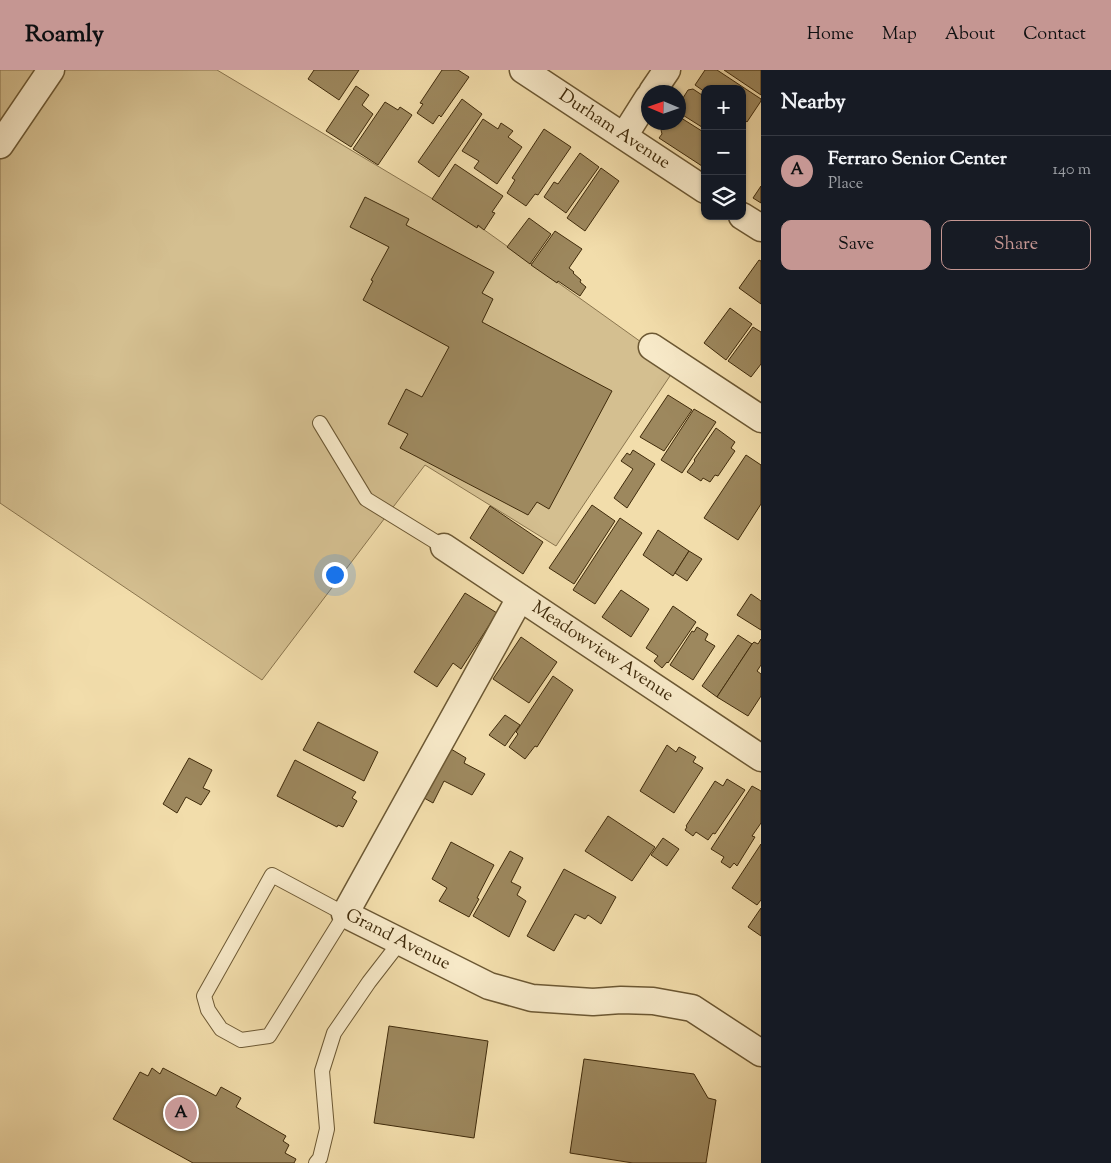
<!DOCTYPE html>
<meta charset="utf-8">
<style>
:root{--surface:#171b24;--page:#242831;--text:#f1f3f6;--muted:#9ea1a6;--line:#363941;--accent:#c59692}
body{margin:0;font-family:"Sorts Mill Goudy",serif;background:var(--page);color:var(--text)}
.controls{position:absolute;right:15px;top:15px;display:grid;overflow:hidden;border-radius:10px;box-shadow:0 1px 4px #0004}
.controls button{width:45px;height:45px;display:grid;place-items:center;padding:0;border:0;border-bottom:1px solid var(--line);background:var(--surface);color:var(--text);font:25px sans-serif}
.compass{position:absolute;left:641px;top:15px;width:45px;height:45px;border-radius:50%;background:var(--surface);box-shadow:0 1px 4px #0004;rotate:272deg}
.you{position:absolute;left:334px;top:504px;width:18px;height:18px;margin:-12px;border:4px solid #fff;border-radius:50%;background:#1a73e8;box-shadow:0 0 0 8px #1a73e833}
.badge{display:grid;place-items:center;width:32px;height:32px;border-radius:50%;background:var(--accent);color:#111;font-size:16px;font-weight:700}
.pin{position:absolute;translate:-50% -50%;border:2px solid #fff;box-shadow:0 1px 5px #0006}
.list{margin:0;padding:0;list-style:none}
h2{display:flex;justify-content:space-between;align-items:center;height:65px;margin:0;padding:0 20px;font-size:21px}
h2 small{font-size:16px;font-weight:400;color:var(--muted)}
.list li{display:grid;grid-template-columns:32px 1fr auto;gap:15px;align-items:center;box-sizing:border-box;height:70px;padding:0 20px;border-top:1px solid var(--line)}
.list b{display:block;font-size:19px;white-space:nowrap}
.list p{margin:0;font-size:16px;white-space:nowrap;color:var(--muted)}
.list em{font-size:16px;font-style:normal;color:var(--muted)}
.actions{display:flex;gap:10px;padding:15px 20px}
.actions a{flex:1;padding:11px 0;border:1px solid var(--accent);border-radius:10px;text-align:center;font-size:18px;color:var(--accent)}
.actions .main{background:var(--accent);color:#111}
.icon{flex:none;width:28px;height:28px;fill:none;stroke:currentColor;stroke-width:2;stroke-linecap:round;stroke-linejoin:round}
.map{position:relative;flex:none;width:761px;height:1093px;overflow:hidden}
header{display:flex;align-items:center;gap:30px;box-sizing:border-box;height:70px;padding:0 25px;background:var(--accent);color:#111}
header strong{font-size:24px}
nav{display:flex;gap:28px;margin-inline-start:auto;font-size:18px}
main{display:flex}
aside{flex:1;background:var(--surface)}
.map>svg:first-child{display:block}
.green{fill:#d4bf90;stroke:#8a754e}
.building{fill:#9d885e;stroke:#402b0b}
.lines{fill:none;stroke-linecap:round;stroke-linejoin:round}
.service-casing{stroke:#6c5833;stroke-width:16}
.minor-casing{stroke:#6c5833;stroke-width:29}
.service{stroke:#f7e9c8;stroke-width:14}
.minor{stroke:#f7e9c8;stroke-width:26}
.labels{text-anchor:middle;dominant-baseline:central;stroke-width:4;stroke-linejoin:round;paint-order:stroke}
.street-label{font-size:18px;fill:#402b0b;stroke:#f7e9c8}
</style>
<header>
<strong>Roamly</strong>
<nav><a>Home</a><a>Map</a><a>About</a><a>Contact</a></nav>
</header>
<main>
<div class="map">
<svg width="761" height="1093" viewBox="0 0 761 1093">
<rect width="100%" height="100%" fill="#f2ddab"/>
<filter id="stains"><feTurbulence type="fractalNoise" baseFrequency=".004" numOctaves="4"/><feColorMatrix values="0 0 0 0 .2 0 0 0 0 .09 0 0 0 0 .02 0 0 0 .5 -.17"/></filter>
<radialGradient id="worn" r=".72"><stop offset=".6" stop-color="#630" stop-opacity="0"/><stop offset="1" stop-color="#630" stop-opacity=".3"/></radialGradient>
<path class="green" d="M0,0H217L483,159L676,297L556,476L425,395L262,610L0,433Z"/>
<g class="building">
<path d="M314,0H359L339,30L308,9Z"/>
<path d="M442,0H458L469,7L441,47L439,45L433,54L417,43L423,34L420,33Z"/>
<path d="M705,0H717L761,29V31L747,52L742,48V19H705V22L695,15Z"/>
<path d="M724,0H761V25Z"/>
<path d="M356,16L369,25L362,35L373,44L351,77L326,61Z"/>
<path d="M693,19L705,27V59L678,42V38L684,30L683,28L688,20Z"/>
<path d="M462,29L482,44L439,107L418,92Z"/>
<path d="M385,32L398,40L400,37L412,45L378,95L353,79Z"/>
<path d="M678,46L705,63V98L659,68L662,64L661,60L666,53L678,52Z"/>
<path d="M483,49L498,59L501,53L513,61L508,67L522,77L497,114L474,98L479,91L462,81Z"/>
<path d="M544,59L571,77L538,125L535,124L526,136L507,123L515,110L512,108Z"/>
<path d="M580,83L599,97L566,143L544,127L554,112L558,114Z"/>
<path d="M455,94L503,126L492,142L495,143L484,160L478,155L477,158L432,129Z"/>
<path d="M601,98L619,111L585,161L567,148Z"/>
<path d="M761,116V133L753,128Z"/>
<path d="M365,127L409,149L406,155L494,202L482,223L493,229L482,252L612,321L549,439L537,432L528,445L400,378L408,364L388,354L406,319L422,327L449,277L363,230L373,211L371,210L389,177L350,157Z"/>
<path d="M529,148L551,164L530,194L507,177Z"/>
<path d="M555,161L582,179L569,198L574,202L573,203L581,210L580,212L586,217L580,226L558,211L557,213L531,195Z"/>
<path d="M759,190L761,191V234L739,218Z"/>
<path d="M730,238L752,254L726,290L704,273Z"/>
<path d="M753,257L761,262V294L751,307L728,291Z"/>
<path d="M668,325L692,340L664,381L640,367Z"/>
<path d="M694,339L716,352L682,403L661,390Z"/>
<path d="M716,358L735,372L731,378L735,381L718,406L715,405L710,412L703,408L701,411L687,402L695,391L694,390Z"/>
<path d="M633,380L655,394L627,438L614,428L633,399L621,391L627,383L630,385Z"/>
<path d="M746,385L761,395V434L738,470L704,448Z"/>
<path d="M592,435L615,451L574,514L549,498Z"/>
<path d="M490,436L543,472L523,504L470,468Z"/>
<path d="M620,448L642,463L595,534L573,520Z"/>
<path d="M658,460L689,481L673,506L643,485Z"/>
<path d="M689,481L702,489L687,511L675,503Z"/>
<path d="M621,520L649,539L631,567L602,547Z"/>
<path d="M465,523L497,543L461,599L453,593L437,617L414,602Z"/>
<path d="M751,524L761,531V560L737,545Z"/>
<path d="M673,536L696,552L668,593L667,592L662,598L654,591L658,586L646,578Z"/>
<path d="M697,557L708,564L705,570L715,576L693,610L670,595L692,561L694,562Z"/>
<path d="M738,565L752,574L717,627L702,616Z"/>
<path d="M521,567L557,592L529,633L493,609Z"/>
<path d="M761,569V595L757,601L761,604V626L748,646L717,627L752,574L754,572L758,574Z"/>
<path d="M553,606L573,620L537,677L535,676L525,689L509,677L518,664L516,662Z"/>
<path d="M505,645L520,655L505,676L489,665Z"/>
<path d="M318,652L378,682L364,711L303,680Z"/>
<path d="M667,675L676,682L679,677L696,687L693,692L703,698L674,743L640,721Z"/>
<path d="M446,676L466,688L464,693L485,704L472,725L444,711L433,733L417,724Z"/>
<path d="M189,688L212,700L203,718L210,721L201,735L186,727L177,743L163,734Z"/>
<path d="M295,690L356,722L352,728L357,731L343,757L338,755L337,757L277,726Z"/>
<path d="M727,709L745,720L715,764L713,763L708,770L696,762L693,766L685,760L687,757L686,756L715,711L723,716Z"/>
<path d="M752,716L761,721V753L752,766L755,767L737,796L734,793L730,798L721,792L724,787L711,779Z"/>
<path d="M608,746L655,777L632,811L585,781Z"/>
<path d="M663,768L679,779L667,796L651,785Z"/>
<path d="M451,772L494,795L477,828L479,829L469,847L439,831L447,818L432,809Z"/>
<path d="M761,774V830L757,835L732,818Z"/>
<path d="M510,781L523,788L511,812L521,817L517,825L526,831L509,867L473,846Z"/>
<path d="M564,799L616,827L601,854L588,845L585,849L575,844L554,881L527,866Z"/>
<path d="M761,838V866L748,857Z"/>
<path d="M389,956L488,971L474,1068L374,1053Z"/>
<path d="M584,989L694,1004L708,1028L716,1030L706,1093H633L570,1083Z"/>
<path d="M152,998L160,1004L163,998L216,1026L221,1017L241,1028L236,1037L286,1066L283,1071L289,1075L285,1083L296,1089L294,1093H193L113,1049L140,1002L148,1006Z"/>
</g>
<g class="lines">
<defs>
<g id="service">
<path d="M320,353L366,429L444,477"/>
<path d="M272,805L345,844L269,966L241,970L221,959L208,940L204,926Z"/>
<path d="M316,1093L320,1088L327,1059L322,1001L334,963L369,912L400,872"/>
</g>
<g id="minor">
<path id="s1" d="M523,0L705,120"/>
<path d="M652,22L667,0"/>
<path d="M624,66L648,28"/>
<path d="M0,75L51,0"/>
<path d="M742,146L761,158"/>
<path d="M652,277L761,349"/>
<path id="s2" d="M444,477L761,688"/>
<path id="s3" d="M520,528L345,844L489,916L532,928L593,932L621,930L653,931L692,938L761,983"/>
</g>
</defs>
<use href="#service" class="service-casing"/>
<use href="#minor" class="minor-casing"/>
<use href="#service" class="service"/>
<use href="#minor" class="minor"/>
</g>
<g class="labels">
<g class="street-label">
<text stroke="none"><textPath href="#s1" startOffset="109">Durham Avenue</textPath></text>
<text stroke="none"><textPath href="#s2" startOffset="190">Meadowview Avenue</textPath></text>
<text stroke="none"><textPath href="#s3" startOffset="420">Grand Avenue</textPath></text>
</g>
</g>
<rect width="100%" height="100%" filter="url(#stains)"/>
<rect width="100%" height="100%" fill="url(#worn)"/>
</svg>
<div class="controls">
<button>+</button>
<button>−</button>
<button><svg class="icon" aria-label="layers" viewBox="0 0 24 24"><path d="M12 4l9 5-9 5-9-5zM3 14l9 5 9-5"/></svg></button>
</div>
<svg class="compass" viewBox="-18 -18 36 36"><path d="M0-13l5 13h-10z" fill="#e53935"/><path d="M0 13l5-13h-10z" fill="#9ea1a6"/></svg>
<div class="you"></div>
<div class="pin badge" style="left:181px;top:1043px">A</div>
</div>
<aside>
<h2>Nearby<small></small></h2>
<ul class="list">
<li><span class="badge">A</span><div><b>Ferraro Senior Center</b><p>Place</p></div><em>140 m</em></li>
</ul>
<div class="actions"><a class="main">Save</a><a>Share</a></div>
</aside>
</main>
